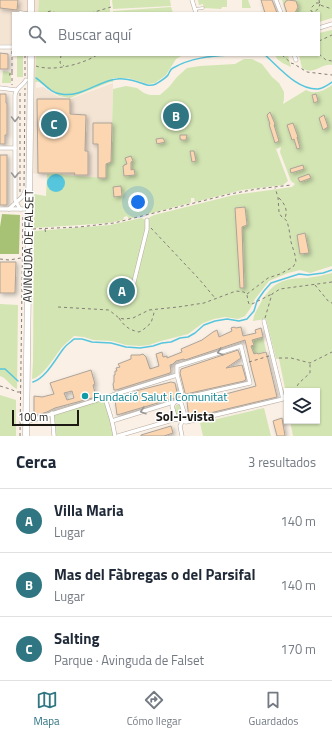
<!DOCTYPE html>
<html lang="es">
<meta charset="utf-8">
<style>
:root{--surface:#fff;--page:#f2f2f3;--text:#1f2937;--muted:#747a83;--line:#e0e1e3;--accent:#2f7582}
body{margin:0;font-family:"Titillium Web",sans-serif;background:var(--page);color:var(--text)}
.controls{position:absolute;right:12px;bottom:12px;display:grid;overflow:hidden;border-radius:0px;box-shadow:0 1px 3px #0004}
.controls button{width:36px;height:36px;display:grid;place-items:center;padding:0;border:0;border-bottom:1px solid var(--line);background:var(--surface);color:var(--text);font:20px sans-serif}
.scale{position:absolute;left:12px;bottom:10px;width:67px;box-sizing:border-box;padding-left:4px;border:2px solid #1c1915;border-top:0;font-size:11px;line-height:14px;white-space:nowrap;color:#1c1915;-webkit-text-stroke:3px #fff;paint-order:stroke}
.you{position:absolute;left:138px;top:202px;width:14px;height:14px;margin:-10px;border:3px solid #fff;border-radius:50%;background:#1a73e8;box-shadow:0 0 0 6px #1a73e833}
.badge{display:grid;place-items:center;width:26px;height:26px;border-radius:50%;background:var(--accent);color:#fff;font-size:13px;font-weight:700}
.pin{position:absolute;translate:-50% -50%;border:2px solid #fff;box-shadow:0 1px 4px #0006}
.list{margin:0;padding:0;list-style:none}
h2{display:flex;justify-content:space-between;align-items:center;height:52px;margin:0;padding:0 16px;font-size:17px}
h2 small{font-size:13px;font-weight:400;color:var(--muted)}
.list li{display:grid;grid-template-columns:26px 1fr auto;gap:12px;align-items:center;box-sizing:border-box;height:64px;padding:0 16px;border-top:1px solid var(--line)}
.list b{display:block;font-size:15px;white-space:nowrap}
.list p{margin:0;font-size:13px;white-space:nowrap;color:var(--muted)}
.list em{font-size:13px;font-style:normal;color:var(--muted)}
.icon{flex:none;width:22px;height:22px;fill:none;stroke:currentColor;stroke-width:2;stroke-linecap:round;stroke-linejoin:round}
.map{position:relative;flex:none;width:332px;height:436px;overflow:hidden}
.search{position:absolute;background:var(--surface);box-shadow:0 1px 3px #0004;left:12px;right:12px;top:12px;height:44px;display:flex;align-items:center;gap:10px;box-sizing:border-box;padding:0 14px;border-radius:0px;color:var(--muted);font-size:15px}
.sheet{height:244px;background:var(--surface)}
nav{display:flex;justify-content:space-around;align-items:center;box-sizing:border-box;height:56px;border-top:1px solid var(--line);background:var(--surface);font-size:11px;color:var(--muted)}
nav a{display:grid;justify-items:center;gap:2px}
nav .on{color:var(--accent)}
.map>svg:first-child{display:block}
.built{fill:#f4e4d4}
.green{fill:#d3e5b3}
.forest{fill:#a8c275}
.water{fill:#55c6dd}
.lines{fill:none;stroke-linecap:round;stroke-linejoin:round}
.stream{stroke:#55c6dd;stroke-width:1.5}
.building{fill:#fbd6b1;stroke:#ada399;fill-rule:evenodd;filter:url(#shadow)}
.service-casing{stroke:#b5aba2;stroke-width:3}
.minor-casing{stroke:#b5aba2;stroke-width:4.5}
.primary-casing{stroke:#b5aba2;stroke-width:7}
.path{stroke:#857e77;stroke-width:1;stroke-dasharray:3 3;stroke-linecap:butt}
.service{stroke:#fff;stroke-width:2}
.minor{stroke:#fff;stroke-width:3.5}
.primary{stroke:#fff;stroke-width:6}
.oneway{stroke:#999896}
.culture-dot{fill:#0f9aa8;stroke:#fff;stroke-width:1.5}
.labels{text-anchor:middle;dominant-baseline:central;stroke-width:3;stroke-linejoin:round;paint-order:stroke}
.street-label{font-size:12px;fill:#1c1915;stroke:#fff}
.culture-label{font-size:12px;fill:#0d838f;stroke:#fff;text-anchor:start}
.neighbourhood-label{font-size:13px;font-weight:bold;fill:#1c1915;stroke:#fff}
</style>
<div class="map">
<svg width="332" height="436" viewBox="0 0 332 436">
<defs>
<filter id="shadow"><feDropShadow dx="2" dy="2" stdDeviation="2" flood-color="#0004"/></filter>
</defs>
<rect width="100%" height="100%" fill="#faf0e5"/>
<g class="built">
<path d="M0,0H39L38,13H13V44H0Z"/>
<path d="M29,55H37L36,88L43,87L59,97L70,99L113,83L111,162L106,164V178L63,175L56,173L47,174V175L29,173Z"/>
</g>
<g class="green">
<path d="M39,0H110V13H38Z"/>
<path d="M112,0H170L171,6L113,9Z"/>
<path d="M198,0H227V7H222L221,9L204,8L203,4L199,5Z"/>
<path d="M231,0H248L251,8H242V0Z"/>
<path d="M282,0H332V18L319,22V13H288L286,12Z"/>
<path d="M171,7L173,13H113V11Z"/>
<path d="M332,30V65C321,63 314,76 302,68L299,55H319V33Z"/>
<rect x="17" y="55" width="6" height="22"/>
<path d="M36,55H183L176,59L166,75L155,83L148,84L128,78H113V82H110L70,98L59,96L39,82H35Z"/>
<path d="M275,55H288L291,67C285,64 278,62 275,55Z"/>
<path d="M244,59H252L262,64L272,77L279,83L284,92V99L283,104L306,90C315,95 324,91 332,85V266L310,273L300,270L288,273L269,281L255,299L250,309L245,316L238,319L225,317L214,319L203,323L188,334L161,341L149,345L140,346L126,345L112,341L93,340L84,337L74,336C70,340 66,343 62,347C55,356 43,377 32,379L33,361L34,231L110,225L141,218L147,220L150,217L154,215L234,195L292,187L295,184L291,181L280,152L281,147L276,149L288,181L283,185L242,190L195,202L194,198H191V202L190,203L129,219L127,216L124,217L123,220L108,223L95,224L34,228V194L46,196L47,174L56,173L63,174V175L106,178V164L111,162L113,89L126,86L137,88L144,93L150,95H160L169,87L177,77L187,68L200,66L235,64Z"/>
<path d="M3,71L10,72L11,73V83H2Z"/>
<path d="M332,273V436H293L290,421H317V391H287V398L279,359H276L266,319L253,321C254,314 257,310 260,304C272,282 284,278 307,278C315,277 324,275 332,273Z"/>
<path d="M0,304L18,305L17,389C10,386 7,378 0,376Z"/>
<path d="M255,333L257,339L263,337L266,351L258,354L257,353L254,354L247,347L254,345L252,340L251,334Z"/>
<path d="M0,395L16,400V436H0Z"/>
<path d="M105,398L115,436H54L52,413Z"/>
<path d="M176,405H179L180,407L182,415L180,418C176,417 175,411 175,408Z"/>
<path d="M264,408L271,436H203L200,423Z"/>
</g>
<path class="forest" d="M2,214L20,215L19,254H0V227Z"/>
<circle class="water" cx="56" cy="183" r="9"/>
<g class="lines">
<g class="stream">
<path d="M265,55C279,67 297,90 318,89C323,88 328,85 332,82"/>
<path d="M36,78C44,83 50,93 61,94C81,98 98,81 117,79C124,78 131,80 138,82C144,84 149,87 156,84C159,82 166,78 168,75C170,72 170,69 173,68C190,58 211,56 230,55"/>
<path d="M0,369H5L18,381"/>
<path d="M33,382C46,378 56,358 64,348C67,344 71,342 74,339H82L92,342L111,343L126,347L140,348L153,346L162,343L171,342L180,338L188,337L195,333L204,325L215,321L227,319L239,321L247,319L254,311L257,301L264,291L271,283L299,274L308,275L323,273L332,270"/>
</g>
</g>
<g class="building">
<path d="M0,0H18L17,10L0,8Z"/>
<path d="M261,0H272L277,13H265Z"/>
<path d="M288,0L296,1L298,7L295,13H287L284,4L286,1Z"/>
<path d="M0,53L8,54V69H0Z"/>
<path d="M0,94H6V103H7V135H5V144H0Z"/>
<path d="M316,94L318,101L314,103L312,95Z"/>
<path d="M37,99H70V114L86,115L85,151H88V175H74L75,173H38Z"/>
<path d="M178,111L181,119L174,121L171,113Z"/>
<path d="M270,112L275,124L274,125L279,141L275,143L269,124H270L267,115Z"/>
<path d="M324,115L328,127L323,130L319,118Z"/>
<path d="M93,123H112L111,162L106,164V178H98V144H93Z"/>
<path d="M293,123L298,137H297L300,148L297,149L294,139L292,140L287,125Z"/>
<path d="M180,135H187L186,140H181V139H180Z"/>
<path d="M163,138L165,142L157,144L156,139Z"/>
<path d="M190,151H194L196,161L192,162Z"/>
<rect x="0" y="155" width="7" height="50"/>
<path d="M131,156L133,161L131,162V170L134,169L135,175L124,176L123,166H124V165L127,164L125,158Z"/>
<path d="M303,165L304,169L291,173L290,169Z"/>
<path d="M309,174L311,178L300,182L298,178Z"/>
<path d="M121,186L122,196L114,197L113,187Z"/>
<path d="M245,207L247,225L242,227L244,288H240L235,208Z"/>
<path d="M305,233L309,253L300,254L297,235Z"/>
<path d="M0,262H16L15,293H0Z"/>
<path d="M120,286L128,288L126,299L120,297V294L115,293L116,290H120Z"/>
<path d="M234,327L236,328L241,327L243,336L256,333L255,330L261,328L263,337L252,340L254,345L251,346L254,354L257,353L258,354L266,352L268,359L277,397L189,418L187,402L218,396L256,386L252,371L245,340L185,360L184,359L176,361L173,364L170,365L171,371L170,373L116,390H114L113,384L114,382V375H115V371H117L116,368L120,367L118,364L131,359V355H140L143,354L146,357L150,369L159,366L156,354L162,352L163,357L167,356V358L182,352L181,349L202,340L213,332L217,330L219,337L232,331L231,328Z"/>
<path d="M238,350L241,358L226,368L242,365L246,379L244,381L186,394L185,393L180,373L181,369Z"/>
<path d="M91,370L95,384L93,385L96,397L55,408L47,412L34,416V396L42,397L54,394L50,383ZM72,391L74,398L67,400L64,393Z"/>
<path d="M171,382L175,383L178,397L117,415L115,400L116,398L130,394L136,391Z"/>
<path d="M282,418L285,436H277L273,421Z"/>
<path d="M171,426L173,433L164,436H141V435Z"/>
</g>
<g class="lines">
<defs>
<g id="service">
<path d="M195,9L203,8"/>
<path d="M20,12L27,13"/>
</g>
<g id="minor">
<path d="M192,0L196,13"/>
<path d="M276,0L281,13"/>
<path d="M319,28L332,24"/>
<path d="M0,47H13"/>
<path d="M294,55L296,60"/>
<path d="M0,88L16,90"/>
<path d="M0,148H15"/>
<path d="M0,209H25"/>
<path d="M9,209L23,196L25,191"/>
<path d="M20,209L15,200V95C17,86 22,87 26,80"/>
<path d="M132,290L147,229V220"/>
<path d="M105,398L112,421L115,436"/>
<path d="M178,402L181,403L182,406L185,416L180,426L182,436"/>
<path d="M174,403L172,406L175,416L176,419"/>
<path d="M52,413L54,436"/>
<path d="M112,421L170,403C176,403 178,400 183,398L250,383L241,346L177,366V375L183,398"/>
<path d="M26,422L177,375"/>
<path d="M118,436L176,419C180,421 183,421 186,422L283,399L264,321"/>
</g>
<g id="primary">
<path d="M31,13V0"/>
<path d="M26,436L31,55"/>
</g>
</defs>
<use href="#service" class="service-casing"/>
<use href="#minor" class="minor-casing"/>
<use href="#primary" class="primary-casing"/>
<g class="path">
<path d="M319,0L320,5L332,9"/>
<path d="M319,3H316L311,8V11L313,12C317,11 319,8 320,4"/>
<path d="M42,13L51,11L56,13"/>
<path d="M91,13L111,7"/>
<path d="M319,41L332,35"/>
<path d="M319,54L326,60L332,61"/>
<path d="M61,55L60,63L64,66"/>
<path d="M282,55L291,63L294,64L307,72L332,75"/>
<path d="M36,66C53,72 83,64 97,55"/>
<path d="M12,72V50"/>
<path d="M9,75H10V72H12V85"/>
<path d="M25,76V55"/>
<path d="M24,186L25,88"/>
<path d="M20,192V93"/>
<path d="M279,198C285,204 288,210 285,218"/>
<path d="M151,228L199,279L215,298"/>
<path d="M33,229L79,227L114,223L230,194L257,189L291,185"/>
<path d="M45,229L46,235"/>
<path d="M0,259L9,260L21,258"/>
<path d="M315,285L329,302L332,303"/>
<path d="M247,294L268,278L280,274L293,267L296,262L295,255L291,242L289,229L287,221L281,216L279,212L278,197L275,188"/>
<path d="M58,307L109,310L119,318L124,319L133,318L149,310L178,307L204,303L236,291L244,292L247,295L248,301L249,304H252L272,294"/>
<path d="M119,318C124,326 129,330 139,332C144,330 147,326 151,323L154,313L152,310"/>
<path d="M265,318L272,294L280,289L332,282"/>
<path d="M279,358H291L310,363L332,352"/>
<path d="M249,362L269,356"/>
<path d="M0,386L10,389L17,392H20"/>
<path d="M294,391L299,383L310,373V363"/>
<path d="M20,436L23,214"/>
</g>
<use href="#service" class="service"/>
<use href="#minor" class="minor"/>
<use href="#primary" class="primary"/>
</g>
<defs><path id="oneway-chevron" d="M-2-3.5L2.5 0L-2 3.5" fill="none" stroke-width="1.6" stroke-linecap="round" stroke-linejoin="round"/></defs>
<g class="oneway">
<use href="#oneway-chevron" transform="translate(15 119) rotate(90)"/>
<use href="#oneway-chevron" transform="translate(15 175) rotate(90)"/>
<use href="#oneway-chevron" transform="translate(220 352) rotate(162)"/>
<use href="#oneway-chevron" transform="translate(143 411) rotate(163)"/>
</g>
<circle class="culture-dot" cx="85" cy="396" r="4"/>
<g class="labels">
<g class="street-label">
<text transform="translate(28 246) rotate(-89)">AVINGUDA DE FALSET</text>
</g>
<g class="culture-label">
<text x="93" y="396">Fundació Salut i Comunitat</text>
</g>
<g class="neighbourhood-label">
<text x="185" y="416">Sol-i-vista</text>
</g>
</g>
</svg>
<div class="controls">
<button><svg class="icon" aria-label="layers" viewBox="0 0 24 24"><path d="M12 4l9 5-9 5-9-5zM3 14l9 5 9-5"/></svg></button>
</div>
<div class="scale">100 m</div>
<div class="you"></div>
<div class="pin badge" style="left:122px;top:291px">A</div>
<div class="pin badge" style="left:176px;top:116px">B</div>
<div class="pin badge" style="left:54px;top:124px">C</div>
<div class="search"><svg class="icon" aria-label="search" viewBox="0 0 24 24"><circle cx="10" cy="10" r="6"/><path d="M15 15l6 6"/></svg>Buscar aquí</div>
</div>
<section class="sheet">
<h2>Cerca<small>3 resultados</small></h2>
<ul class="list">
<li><span class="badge">A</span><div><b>Villa Maria</b><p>Lugar</p></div><em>140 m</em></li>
<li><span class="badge">B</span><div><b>Mas del Fàbregas o del Parsifal</b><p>Lugar</p></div><em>140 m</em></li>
<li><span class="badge">C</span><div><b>Salting</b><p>Parque · Avinguda de Falset</p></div><em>170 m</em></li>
</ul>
</section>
<nav>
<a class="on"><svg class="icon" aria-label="map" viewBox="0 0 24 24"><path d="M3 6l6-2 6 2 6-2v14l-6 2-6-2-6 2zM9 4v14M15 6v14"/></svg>Mapa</a>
<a><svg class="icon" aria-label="directions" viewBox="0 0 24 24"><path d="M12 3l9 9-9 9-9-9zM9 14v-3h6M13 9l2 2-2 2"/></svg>Cómo llegar</a>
<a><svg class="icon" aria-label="saved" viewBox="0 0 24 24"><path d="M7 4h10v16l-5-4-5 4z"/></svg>Guardados</a>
</nav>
